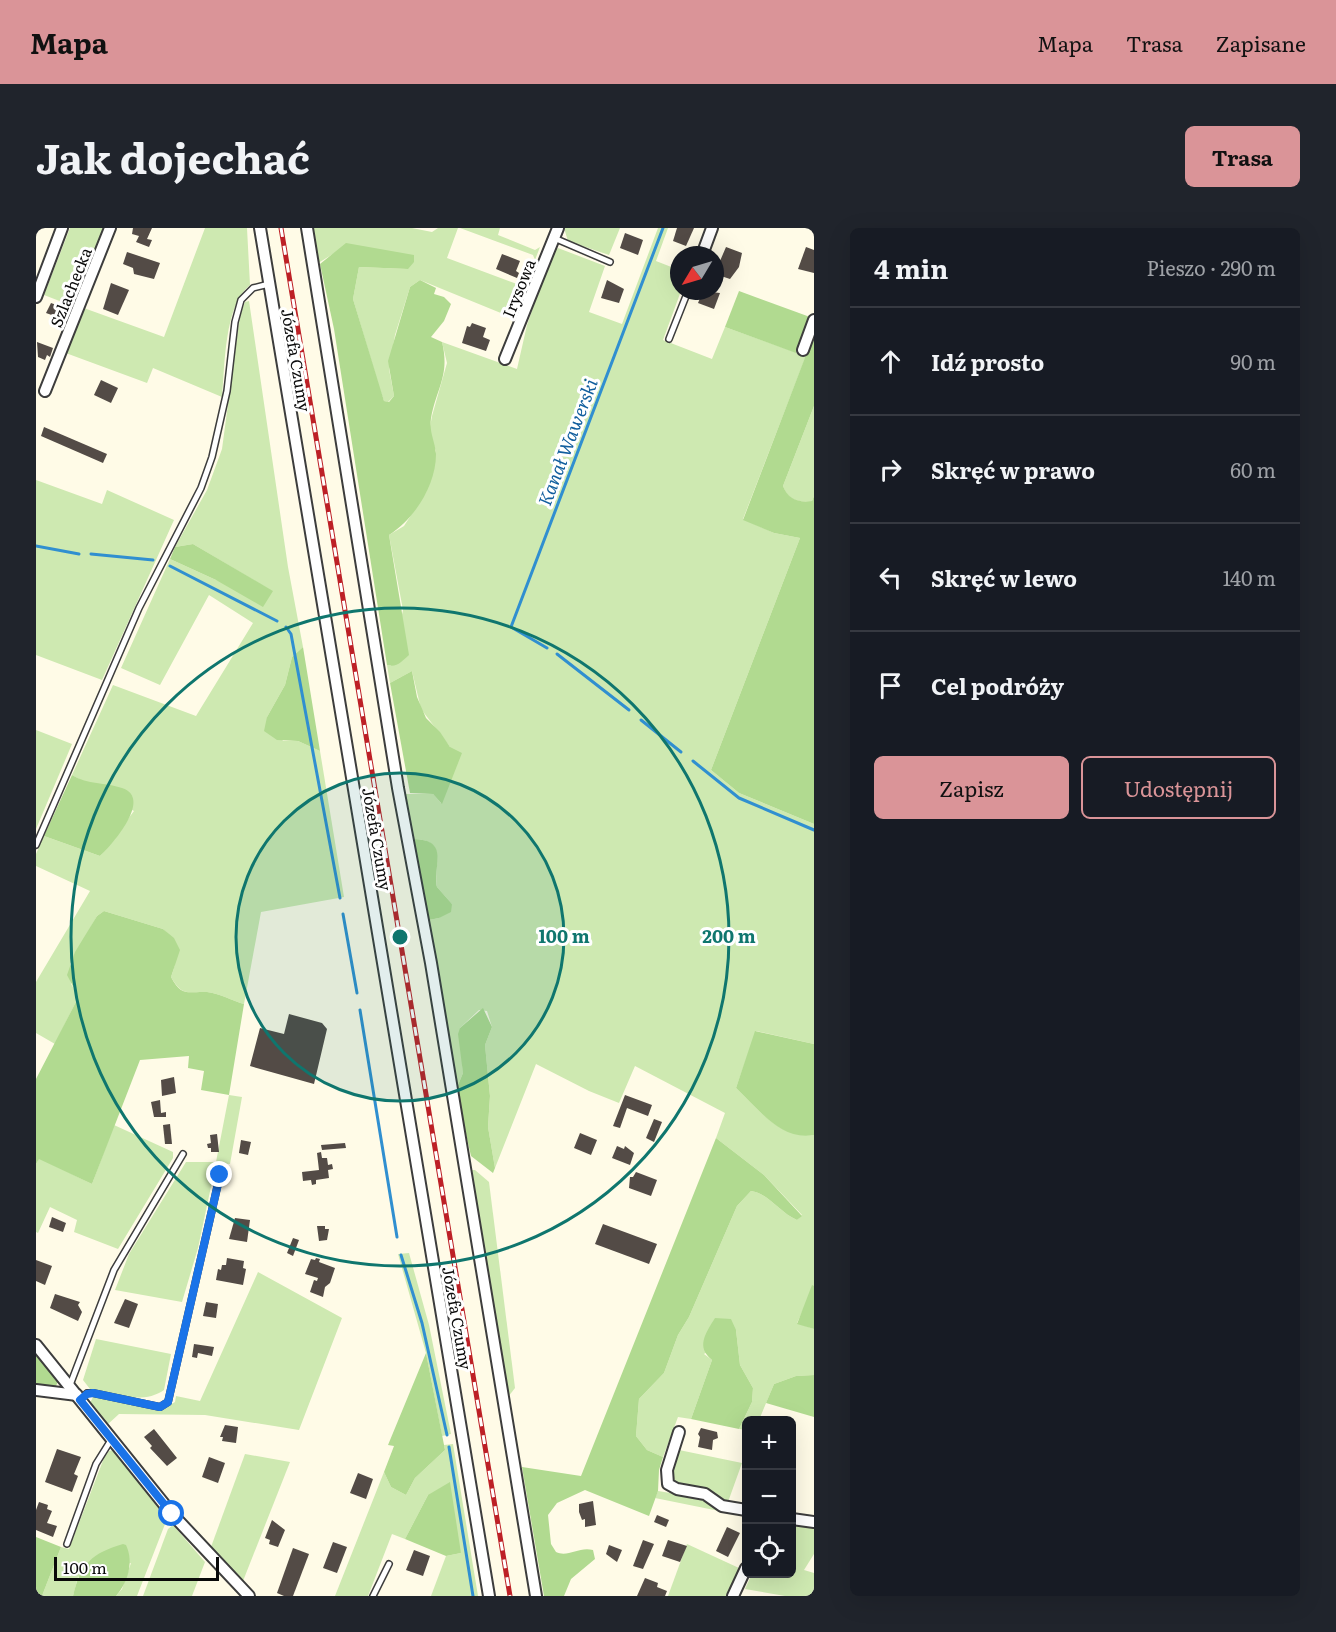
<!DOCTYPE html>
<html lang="pl">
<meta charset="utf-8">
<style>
:root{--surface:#171b24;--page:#20242c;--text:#f1f3f6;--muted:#9ea1a6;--line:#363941;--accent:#da9498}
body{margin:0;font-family:Literata,serif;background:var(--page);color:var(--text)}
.controls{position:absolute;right:18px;bottom:18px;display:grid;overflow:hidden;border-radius:9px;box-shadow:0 6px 24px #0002}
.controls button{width:54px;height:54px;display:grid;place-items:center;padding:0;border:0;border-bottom:2px solid var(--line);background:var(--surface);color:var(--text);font:30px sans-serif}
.compass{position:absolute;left:634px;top:18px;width:54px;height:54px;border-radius:50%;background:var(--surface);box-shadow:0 6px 24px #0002;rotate:232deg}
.scale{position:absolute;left:18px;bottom:15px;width:165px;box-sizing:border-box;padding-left:6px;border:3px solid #0a0a0a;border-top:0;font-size:16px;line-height:21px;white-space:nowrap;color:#0a0a0a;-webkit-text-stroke:4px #fff;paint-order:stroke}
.stop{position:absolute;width:18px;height:18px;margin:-14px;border:4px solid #1a73e8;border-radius:50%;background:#fff}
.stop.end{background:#1a73e8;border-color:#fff;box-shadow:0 2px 6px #0008}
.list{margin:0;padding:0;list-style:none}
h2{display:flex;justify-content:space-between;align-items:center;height:78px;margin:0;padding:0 24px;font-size:26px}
h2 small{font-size:20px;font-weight:400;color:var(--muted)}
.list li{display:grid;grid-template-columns:39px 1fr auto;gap:18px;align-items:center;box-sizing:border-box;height:108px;padding:0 24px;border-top:2px solid var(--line)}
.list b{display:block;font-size:22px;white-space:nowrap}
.list em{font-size:20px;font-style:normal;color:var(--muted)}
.actions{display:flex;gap:12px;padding:18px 24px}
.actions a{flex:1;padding:14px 0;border:2px solid var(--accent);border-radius:9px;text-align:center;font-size:21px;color:var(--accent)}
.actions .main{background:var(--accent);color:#111}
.icon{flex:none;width:33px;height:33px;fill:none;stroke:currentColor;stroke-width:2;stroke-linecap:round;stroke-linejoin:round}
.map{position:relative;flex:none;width:778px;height:1368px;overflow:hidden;border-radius:9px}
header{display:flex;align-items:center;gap:36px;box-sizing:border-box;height:84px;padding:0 30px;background:var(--accent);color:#111}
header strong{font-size:28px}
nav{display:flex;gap:33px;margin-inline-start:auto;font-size:21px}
.intro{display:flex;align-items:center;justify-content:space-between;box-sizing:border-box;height:144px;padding:0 36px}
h1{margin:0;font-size:42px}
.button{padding:15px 27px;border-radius:9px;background:var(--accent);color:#111;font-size:21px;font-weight:700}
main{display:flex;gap:36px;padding:0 36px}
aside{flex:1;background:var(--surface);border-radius:9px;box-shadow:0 6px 24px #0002}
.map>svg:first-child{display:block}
.green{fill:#cee9b1}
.forest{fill:#b1da90}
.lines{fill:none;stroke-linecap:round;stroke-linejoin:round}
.stream{stroke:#308fd0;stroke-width:3}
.building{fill:#534b46}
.lane-casing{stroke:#3d3d3d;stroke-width:8}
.street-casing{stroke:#3d3d3d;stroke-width:14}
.lane{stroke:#fff;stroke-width:5}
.street{stroke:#fff;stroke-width:10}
.rail-casing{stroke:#bd2026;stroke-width:5}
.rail{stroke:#fff;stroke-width:3;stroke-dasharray:9;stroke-linecap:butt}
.route{stroke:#1a73e8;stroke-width:8}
.ring{fill:none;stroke:#0f766e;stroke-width:3}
.labels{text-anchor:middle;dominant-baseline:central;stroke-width:6;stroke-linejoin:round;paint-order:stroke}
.street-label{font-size:16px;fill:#0a0a0a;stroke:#fff}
.water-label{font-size:18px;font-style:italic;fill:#125f9e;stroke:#fff}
.centre{fill:#0f766e;stroke:#fff;stroke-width:3}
.ring-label{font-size:18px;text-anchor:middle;font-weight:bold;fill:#0f766e;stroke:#fff;stroke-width:6;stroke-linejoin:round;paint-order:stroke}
</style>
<header>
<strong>Mapa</strong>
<nav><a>Mapa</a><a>Trasa</a><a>Zapisane</a></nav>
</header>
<div class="intro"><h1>Jak dojechać</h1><a class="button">Trasa</a></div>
<main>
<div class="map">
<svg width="778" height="1368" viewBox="0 0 778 1368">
<rect width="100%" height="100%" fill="#fffbe7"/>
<g class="green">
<path d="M34,0H68L39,79L8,67Z"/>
<path d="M169,0H211L214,57C188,77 189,138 186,169L117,140L111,155L27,124L45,79L128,109Z"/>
<path d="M275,0H376L396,4L402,0H422L411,30L489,59L477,90L384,52L374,59L359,107L353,141L358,168L352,174L348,173L344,162L317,71L323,39L372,41L305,21L279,37Z"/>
<path d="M424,0H464L462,7L499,22L504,19L499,32L497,27Z"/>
<path d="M528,0H584L573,27L532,13Z"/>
<path d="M622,0H632L620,33L643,42L645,63L627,112L676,131L689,99L770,128L707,291L738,305L764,310L675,542L703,565L778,596V816L720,803L700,860C724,882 743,911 778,907V1058L761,1095L778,1101V1147L760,1148L738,1156L723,1192H710V1202L703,1201L716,1174L717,1160L704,1137L700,1102L668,1126L676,1132L655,1191L642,1189L627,1229L611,1222L600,1208L603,1171L628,1145L642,1107L653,1089L701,978L715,963C732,965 744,985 761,992L766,987L728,947L680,910L689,885L599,838L583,875L553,863L500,836L459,940L452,899L454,868L449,817L456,799L451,783L443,782L424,800L427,845L420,862L393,692L403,690L416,676L401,659C397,638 413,612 378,611L366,566H397L405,575L414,519L385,481L376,443L354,455L351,437L355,438L367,382L353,307L368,298L390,264L400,223L393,205L396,188L411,135L406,114L481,141L491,97L516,25L522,20L569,38L553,84L586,96Z"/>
<path d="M213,73L252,339L267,419L256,429L249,457L231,489L247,513H262L284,523L308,669L225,684L208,776C197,773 183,765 171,764C153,763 147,770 135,749C142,731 143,714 127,701L68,683L61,688L34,736L35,756L40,764L41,772L19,816L0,805V754L54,663L0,638V626L8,608L64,628L98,583L36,547L77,457L160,488L217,395L173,367L124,457L85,440L134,331L180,352L236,363L157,316L139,319L171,262L186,221L204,87L209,74Z"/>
<path d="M778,178V268L776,273C762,275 752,272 747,258Z"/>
<path d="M0,252L66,276L71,262L138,292L66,452L0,427Z"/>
<path d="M0,502L36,516L0,601Z"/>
<path d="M193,867L206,869L194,936L180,935L162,1020L146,1074L79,1062L93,1026L150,934H180Z"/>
<path d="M78,897L137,924V930L82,1021L38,1004L41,992L14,979L2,1005L0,1004V936L3,930L56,956Z"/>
<path d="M432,942H439L453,954L479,1160L472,1169Z"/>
<path d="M373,1025L393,1097L415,1206L406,1208L390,1125L362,1026Z"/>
<path d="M222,1044L306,1090L263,1202L169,1187L83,1186L71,1197L53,1177L58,1167C84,1169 115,1190 139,1174L140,1168L164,1173Z"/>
<path d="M60,1111L135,1126L128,1162C107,1177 78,1166 54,1161L47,1152Z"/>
<path d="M417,1216L442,1368H395L410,1328L425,1325L392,1267L369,1311L356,1306L332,1368H299L348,1244L355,1259L370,1267L379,1250L409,1222L408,1217Z"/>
<path d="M78,1222L131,1291L101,1368H80L86,1361L95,1335L42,1349L37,1368H6L25,1319L33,1321L68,1230L73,1223Z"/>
<path d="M643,1222L706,1235L692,1274L672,1263L640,1255L635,1244Z"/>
<path d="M209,1226L254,1234L207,1353L175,1319Z"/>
<path d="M622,1263L653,1268L698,1282V1286L619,1270Z"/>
<path d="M756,1295L778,1299V1326L768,1342L778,1345V1368H749L709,1361L716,1346H756Z"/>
<path d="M137,1297L169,1334L156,1368H107L132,1301Z"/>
<path d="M651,1316L703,1340L690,1368H632Z"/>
</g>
<g class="forest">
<path d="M310,15L378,27V34L372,41L323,39L317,71L348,173L353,174L358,168L352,133L374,59L384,52L400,60L398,66L408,69L415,76L408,93L395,109L406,114C414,147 401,159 395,190C393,206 399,212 400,226C400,258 378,291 353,307L373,427C366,433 361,440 351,437L298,101L284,36Z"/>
<path d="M703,63L774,89L760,125L689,99Z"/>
<path d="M778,106V178L747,258C752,271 762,275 776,273L778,268V596L703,565L675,542L764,310L738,305L707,292Z"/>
<path d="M157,316L237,363L227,379L180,352L134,331L139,319Z"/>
<path d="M267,419L284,523L262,513L241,512L228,503L231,489L249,457L256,429Z"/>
<path d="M376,443L381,469L390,490L404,504L414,519L426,525L406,576L397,566L374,565L354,455Z"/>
<path d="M36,547C52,557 69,554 86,560C117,570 77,616 64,628L8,608Z"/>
<path d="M378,611C414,612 397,637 401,659L416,676L415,684L403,690L393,692Z"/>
<path d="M68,683L127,701L138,710L144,722L135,749C146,770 153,763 171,764C183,765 197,773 208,776L193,867L165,862L168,843L152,840L153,828L104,832L56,956L3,931L0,936V851L41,772L40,764L31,747L39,724L61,688Z"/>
<path d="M447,780L456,799L449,817L454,868L452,899L459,940L457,945L435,928L420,862L427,845L422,806L424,800Z"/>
<path d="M719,803L778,816V907C744,913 723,881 700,860Z"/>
<path d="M680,910L728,947L766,988L761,992C744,985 732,965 715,963L701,978L653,1089L642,1107L628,1145L603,1171L600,1208L611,1222L627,1229L623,1242L622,1263L613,1288L549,1262L521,1275L512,1287L515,1316L520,1324C532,1330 543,1318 557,1322L559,1331L535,1351L528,1368H508L486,1239L545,1248Z"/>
<path d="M776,1057L778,1058V1101L761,1096Z"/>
<path d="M679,1090L695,1091L700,1102L704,1137L717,1160L716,1174L703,1201L655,1191L676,1132C660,1119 669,1106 679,1090Z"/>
<path d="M390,1125L409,1222L379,1250L370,1267L355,1259L348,1244L358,1218L352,1217Z"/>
<path d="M0,1126L22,1153L19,1161L0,1158Z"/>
<path d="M778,1147V1189L730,1175L738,1156L760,1148Z"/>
<path d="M414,1254L425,1325L410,1328L369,1311L392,1267Z"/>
<path d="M0,1309L25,1319L6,1368H0Z"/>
<path d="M87,1316L90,1317C98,1334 92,1354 80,1368H37C44,1336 56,1325 87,1316Z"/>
</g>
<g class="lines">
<g class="stream">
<path d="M0,318L43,326"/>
<path d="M55,326L117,332"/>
<path d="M134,338L241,393"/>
<path d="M250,399L255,406L304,670"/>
<path d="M511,420L475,399L627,0"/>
<path d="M521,426L593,482"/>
<path d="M605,492L645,524"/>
<path d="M657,533L703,570L778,602"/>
<path d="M307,686L321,765"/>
<path d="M324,782L361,1009"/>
<path d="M365,1027L386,1095L411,1207"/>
<path d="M413,1219L437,1368"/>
</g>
</g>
<g class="building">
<path d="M97,0H116L111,11L116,12L113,19L100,14L103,8L96,6Z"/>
<path d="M641,0H658L650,18L637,13Z"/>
<path d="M589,5L607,12L602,27L584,20Z"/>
<path d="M690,19L706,25L703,39L694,51L682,47L684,41L681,40Z"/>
<path d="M770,19L778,22V45L762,41Z"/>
<path d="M91,24L124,35L118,51L98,46L97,40L87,36Z"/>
<path d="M466,26L484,33L480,43L483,45L481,50L460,41Z"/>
<path d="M571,52L588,61L583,75L565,70Z"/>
<path d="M75,55L93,62L82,87L67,81Z"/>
<path d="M667,63L684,65L678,81L662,75Z"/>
<path d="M15,75L31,81L27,91L10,85Z"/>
<path d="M436,95L450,100L447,109L454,112L450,123L426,115L431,98L434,99Z"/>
<path d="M1,114L17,120L14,129L11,127L9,132L2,129Z"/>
<path d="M65,152L82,160L75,175L58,167Z"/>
<path d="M8,199L71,226L67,235L5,208Z"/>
<path d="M253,786L286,795L291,801L278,856L214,838L224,800L248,806Z"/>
<path d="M138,849L140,865L126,868L125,852Z"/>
<path d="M589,867L616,877L612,888L591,880L584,900L577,898Z"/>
<path d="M124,872L125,885L130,884V889H118L115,874Z"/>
<path d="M618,891L626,894L618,914L610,910Z"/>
<path d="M134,896L136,916H129L127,897Z"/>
<path d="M544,905L561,912L555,927L538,920Z"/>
<path d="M181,906L183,924H175V920H172L171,916L175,915L174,907Z"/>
<path d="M205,912L215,914L212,927L203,925Z"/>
<path d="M309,915L310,920L286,922L285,917Z"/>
<path d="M581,918L588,921L589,918L598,925L594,937L576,930Z"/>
<path d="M285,924L286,930H291L292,937L296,936L297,941L292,942L293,950L280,952V956L276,957L275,952L267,953L266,944L283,942L281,925Z"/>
<path d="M600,944L621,952L615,968L593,960L594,949H597Z"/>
<path d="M16,989L30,995L27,1004L13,999Z"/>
<path d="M199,990L214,992L211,1014L193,1011Z"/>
<path d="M567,996L621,1016L613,1036L559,1016Z"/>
<path d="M281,998H289V1001H293L291,1012L283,1013Z"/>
<path d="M257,1010L263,1012L257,1028L251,1025Z"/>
<path d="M191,1030L208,1033L207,1040L210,1041L207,1057L180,1052L182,1041L185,1042L186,1037H190Z"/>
<path d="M280,1030L284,1031L283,1034L299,1040L294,1055L289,1059L287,1069L274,1064L278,1052L281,1053L282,1050L269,1046L275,1031L279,1032Z"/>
<path d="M0,1032L16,1038L9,1057L0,1053Z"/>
<path d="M19,1066L44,1074L42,1077L46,1084L42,1093L14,1080Z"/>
<path d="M89,1071L102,1076L93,1100L78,1095Z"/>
<path d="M170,1074L182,1076L180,1090L167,1088Z"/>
<path d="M158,1116L178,1119L176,1128L162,1125L161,1130L156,1129Z"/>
<path d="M189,1197L202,1199L200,1215L186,1213L187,1209H184Z"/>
<path d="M665,1200L681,1204L682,1210L677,1212L676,1222L662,1219L664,1209L662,1206Z"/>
<path d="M118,1201L141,1230L131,1238L114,1220L116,1218L108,1209Z"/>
<path d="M21,1221L45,1229L38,1246L42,1248L36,1264L9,1254Z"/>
<path d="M173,1229L189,1235L182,1255L166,1249Z"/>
<path d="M322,1245L337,1251L330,1271L314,1265Z"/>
<path d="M557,1273L560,1297L549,1299V1291L546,1292L543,1284V1276Z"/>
<path d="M3,1274L12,1277L11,1281L16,1283L11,1295L21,1298L17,1309L0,1302V1282Z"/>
<path d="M621,1287L633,1292L630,1299L618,1294Z"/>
<path d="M236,1292L249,1302L242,1319L233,1316L234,1312L229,1310Z"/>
<path d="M691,1299L704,1305L692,1329L680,1323Z"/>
<path d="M607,1312L618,1316L607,1341L597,1338Z"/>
<path d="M632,1312L651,1318L644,1334L626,1328Z"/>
<path d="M297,1314L311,1319L301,1345L287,1340Z"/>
<path d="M573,1317L586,1322L581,1334L570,1326Z"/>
<path d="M257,1320L273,1326L257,1368H248L241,1365Z"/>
<path d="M378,1322L394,1328L387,1348L370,1342Z"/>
<path d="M609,1350L622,1355L621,1359L631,1363L629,1368H601Z"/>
</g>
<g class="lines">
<defs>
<g id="lane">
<path d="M518,10L574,34"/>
<path d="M633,111L652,63"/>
<path d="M0,617L103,380L165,260L176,229L191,163L199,94L205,72L217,60L233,56"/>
<path d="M34,1157L78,1042L147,926"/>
<path d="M44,1172L51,1165H57L124,1179L132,1174L184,947"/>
<path d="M31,1316L60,1236L75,1212"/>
<path d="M337,1368L353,1336"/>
</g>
<g id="street">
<path d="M224,0L453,1368"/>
<path d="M271,0L362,560L395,735L500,1368"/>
<path d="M666,27L676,0"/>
<path d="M0,69L26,0"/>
<path d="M767,122L778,92"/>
<path d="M469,131L522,0"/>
<path d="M9,163L74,0"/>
<path d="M0,1117L136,1286L213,1368"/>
<path d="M0,1162L41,1167"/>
<path d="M643,1204L631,1242L632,1256L641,1261L669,1266L686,1278L710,1282"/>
<path d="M756,1291L778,1294"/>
<path d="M697,1368L710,1340"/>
</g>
</defs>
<use href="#lane" class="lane-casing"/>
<use href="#street" class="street-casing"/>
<use href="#lane" class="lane"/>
<use href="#street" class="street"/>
<defs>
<path id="rail" d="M245,0L474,1368"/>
</defs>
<use href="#rail" class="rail-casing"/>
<use href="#rail" class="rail"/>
</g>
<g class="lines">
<path class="route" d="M136,1286L44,1172L51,1166L57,1165L124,1179L132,1174L184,947"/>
</g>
<circle cx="364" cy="709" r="164" fill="#0f766e" fill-opacity=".12"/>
<g class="ring">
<circle cx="364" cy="709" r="164"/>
<circle cx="364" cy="709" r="329"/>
</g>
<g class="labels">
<g class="street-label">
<text transform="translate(34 59) rotate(-68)">Szlachecka</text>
<text transform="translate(482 60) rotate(-68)">Irysowa</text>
<text transform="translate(261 132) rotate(80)">Józefa Czumy</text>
<text transform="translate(342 611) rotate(80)">Józefa Czumy</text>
<text transform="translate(422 1090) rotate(80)">Józefa Czumy</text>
</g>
<g class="water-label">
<text transform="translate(531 214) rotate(-69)">Kanał Wawerski</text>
</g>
</g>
<circle cx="364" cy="709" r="9" class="centre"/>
<g class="ring-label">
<text x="528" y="715">100 m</text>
<text x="693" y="715">200 m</text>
</g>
</svg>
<div class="controls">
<button>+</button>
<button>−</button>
<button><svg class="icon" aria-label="locate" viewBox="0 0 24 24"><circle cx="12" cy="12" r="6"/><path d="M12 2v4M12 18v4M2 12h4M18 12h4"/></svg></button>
</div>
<svg class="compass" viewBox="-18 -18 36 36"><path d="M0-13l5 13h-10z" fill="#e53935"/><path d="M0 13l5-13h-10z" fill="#9ea1a6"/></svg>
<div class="scale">100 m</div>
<div class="stop" style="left:136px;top:1286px"></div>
<div class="stop end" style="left:184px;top:947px"></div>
</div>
<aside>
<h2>4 min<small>Pieszo · 290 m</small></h2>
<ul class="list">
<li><svg class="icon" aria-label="ahead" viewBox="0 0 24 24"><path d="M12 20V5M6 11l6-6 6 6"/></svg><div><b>Idź prosto</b></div><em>90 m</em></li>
<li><svg class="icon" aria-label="right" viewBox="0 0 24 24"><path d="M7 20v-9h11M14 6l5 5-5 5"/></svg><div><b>Skręć w prawo</b></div><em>60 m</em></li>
<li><svg class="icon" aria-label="left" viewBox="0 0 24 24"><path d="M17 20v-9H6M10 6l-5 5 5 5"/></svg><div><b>Skręć w lewo</b></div><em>140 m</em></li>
<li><svg class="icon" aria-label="arrive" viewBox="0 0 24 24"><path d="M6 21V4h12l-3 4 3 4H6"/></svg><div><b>Cel podróży</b></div></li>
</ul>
<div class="actions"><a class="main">Zapisz</a><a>Udostępnij</a></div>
</aside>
</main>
